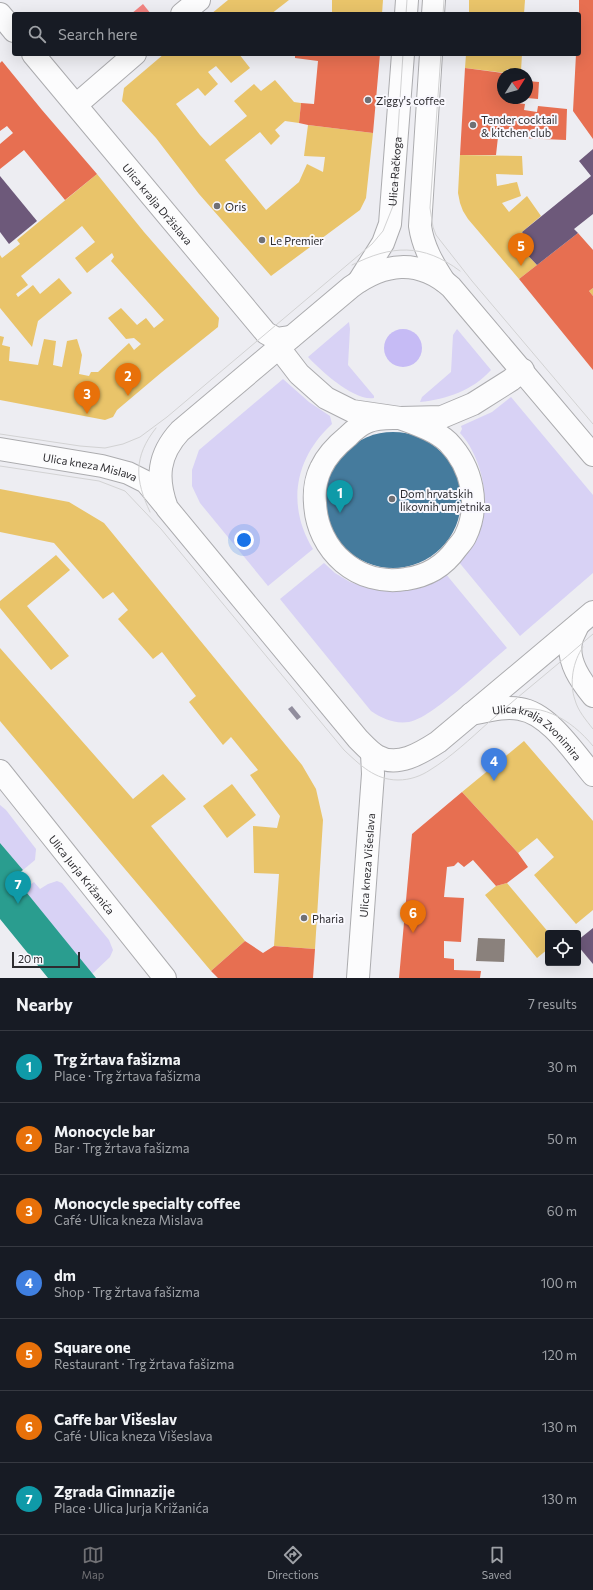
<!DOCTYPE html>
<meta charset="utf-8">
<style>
:root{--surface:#171b24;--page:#20242c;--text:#f1f3f6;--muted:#9ea1a6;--line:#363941;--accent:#707074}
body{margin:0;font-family:Commissioner,sans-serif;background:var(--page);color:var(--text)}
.controls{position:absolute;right:12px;bottom:12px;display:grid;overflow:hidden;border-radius:4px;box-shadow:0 4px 16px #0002}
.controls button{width:36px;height:36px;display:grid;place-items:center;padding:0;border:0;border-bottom:1px solid var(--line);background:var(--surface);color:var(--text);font:20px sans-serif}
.compass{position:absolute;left:497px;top:68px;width:36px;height:36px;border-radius:50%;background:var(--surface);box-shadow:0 4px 16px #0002;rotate:53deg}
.scale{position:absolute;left:12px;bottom:10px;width:68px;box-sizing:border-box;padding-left:4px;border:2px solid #2d2c30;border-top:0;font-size:11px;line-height:14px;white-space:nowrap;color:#2d2c30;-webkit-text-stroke:3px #f9f8fe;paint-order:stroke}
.you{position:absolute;left:244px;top:540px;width:14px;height:14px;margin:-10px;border:3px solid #fff;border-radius:50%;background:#1a73e8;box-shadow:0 0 0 6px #1a73e833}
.badge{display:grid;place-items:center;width:26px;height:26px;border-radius:50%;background:var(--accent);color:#fff;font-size:13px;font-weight:700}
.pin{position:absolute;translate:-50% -33px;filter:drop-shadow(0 1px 2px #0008)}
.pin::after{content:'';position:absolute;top:21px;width:14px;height:12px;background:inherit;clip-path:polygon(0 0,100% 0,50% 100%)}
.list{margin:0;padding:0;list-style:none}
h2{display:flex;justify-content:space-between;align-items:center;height:52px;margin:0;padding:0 16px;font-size:17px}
h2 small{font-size:13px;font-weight:400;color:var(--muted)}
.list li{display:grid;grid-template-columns:26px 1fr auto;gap:12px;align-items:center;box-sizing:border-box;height:72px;padding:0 16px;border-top:1px solid var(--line)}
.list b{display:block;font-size:15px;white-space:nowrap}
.list p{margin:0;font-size:13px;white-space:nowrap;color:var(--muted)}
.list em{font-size:13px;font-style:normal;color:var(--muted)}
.icon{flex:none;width:22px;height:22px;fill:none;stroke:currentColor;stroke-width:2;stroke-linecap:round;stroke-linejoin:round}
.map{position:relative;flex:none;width:593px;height:978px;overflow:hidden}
.search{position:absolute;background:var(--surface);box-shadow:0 4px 16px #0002;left:12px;right:12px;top:12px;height:44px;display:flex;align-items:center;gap:10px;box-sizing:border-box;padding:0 14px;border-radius:4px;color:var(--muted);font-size:15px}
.sheet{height:556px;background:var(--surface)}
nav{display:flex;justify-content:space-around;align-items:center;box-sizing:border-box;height:56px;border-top:1px solid var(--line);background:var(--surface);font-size:11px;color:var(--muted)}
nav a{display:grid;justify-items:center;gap:2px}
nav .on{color:var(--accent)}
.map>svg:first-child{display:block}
.green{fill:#d8d2f5}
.water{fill:#c6bbf5}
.homes{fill:#e9c46a}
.shops{fill:#e76f51}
.offices{fill:#6d597a}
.schools{fill:#2a9d8f}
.health{fill:#f28482}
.public{fill:#457b9d}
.industry{fill:#8a817c}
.building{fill:#918d9d}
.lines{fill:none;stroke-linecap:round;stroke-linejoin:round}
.street-casing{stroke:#acacaf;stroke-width:24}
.secondary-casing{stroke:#acacaf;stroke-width:24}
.street{stroke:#fcfcfd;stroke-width:22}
.secondary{stroke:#fcfcfd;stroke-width:22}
.tram{stroke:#d2d2d3;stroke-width:1}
.poi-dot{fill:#707074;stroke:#f9f8fe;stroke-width:1.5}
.labels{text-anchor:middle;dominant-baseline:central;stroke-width:4;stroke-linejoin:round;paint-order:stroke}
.poi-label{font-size:11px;fill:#2d2c30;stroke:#f9f8fe;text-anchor:start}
.street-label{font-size:11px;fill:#2d2c30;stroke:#f9f8fe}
</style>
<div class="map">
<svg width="593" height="978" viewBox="0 0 593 978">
<rect width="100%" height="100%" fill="#ededf2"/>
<g class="green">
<path d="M349,322L350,329L348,365L374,396V398C355,402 320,370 308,357Z"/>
<path d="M457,329L491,370C472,391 447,399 420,402L422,397L451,372L453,335Z"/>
<path d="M283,379L309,402L330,416L332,424C295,458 286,505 313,549L268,586L200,503L192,486V470L199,450Z"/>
<path d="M511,397L593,495V573L520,636L458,561C465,549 477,531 482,517C490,492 478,452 460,433L462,429L461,426L492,412Z"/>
<path d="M324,563L335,573L350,582L368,588L389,590L445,573L507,648C487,664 431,719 409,722C394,724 383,719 371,711L280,599Z"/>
<path d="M0,805L6,810L36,849L35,860L23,870L0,843Z"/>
<path d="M57,881L62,883L109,940L113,950L110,957L92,974L24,890L34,882L40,889L48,884Z"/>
</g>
<circle class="water" cx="403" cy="348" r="19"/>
<g class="homes">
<path d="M228,0H289L271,14H211Z"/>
<path d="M332,0H383L382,14H332Z"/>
<path d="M469,0H525L524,14H469Z"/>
<path d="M164,54H239L250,68L231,83L216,66L208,72L218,84L205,96L198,88L176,104L200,135L210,146L247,116L234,101L254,84L261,91L275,80L294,102L301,103L299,123L285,121L275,130L280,136L271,145L260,132L225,160L266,210L299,182L307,164L323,172L325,157L304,156L308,125L373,133L366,198L360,210L271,276L199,194L156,138L122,101L124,88Z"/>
<path d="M466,54H522L521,71L507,69L506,73L465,68Z"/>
<path d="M460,155L522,156L523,175L496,174L497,186L517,182L521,196L502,203L509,212L527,196L541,216L522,232L527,240L519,246L537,265L519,279L468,219L463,211L460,203L458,193Z"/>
<path d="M97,174L144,232L219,318L218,327L162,372L117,410L113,417L105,420L0,400V336L4,337L2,345L10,347L9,361L38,365L44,339L56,341L53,365L62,367L67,341L77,339L82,355L79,374L89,376L91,372H98L129,343L134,350L141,344L134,338L126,339L108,318L121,308L137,325L146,318L154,328L164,320L111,261L114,257L112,253L87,273L75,258L95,242L82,226L21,276L28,285L16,294L18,297L33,285L40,294L59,278L72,293L38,321L32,347L0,308V255L2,258L20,244L17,240Z"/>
<path d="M593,288V296L589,291Z"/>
<path d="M0,489L69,502L104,523L302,765L316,789L323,820L315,949L274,946L279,874L254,873L253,826L277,828L280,816L250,775L258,770L231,737L223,745L189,702L196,696L162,652L153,659L118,619L128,610L113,592L103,599L54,543L0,532Z"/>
<path d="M56,555L70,570L27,606L69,656L51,670L0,608V601Z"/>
<path d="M0,648L133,799L163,774L186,799L151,826L245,941L211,971L0,721Z"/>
<path d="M524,741L593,821V910L576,924L534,875L554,857L537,838L518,853L462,792Z"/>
<path d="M232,784L256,815L227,838L203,806Z"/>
<path d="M507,883L549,933H548V949L537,958L485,895L496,886Z"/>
</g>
<g class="shops">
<path d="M579,0H593V139L573,111L576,54H579Z"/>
<path d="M295,54H380L373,133L308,125L299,123L301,103L314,104L318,61L295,58Z"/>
<path d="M2,61L42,110L97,174L65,200L24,150L0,169V144L13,133L7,126L0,131V63Z"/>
<path d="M465,68L503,73V98H510L509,102L525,104L524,110L537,112L538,106L567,109L566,140L498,137L496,155H460Z"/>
<path d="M527,81L539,82L538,99L527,98Z"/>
<path d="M578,233L593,250V288L589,291L593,296V370L519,279Z"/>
<path d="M462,792L518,853L528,867L507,883L496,886L473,860L464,867L458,862L454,866L447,867L444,897L464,898L461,942L444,941V958L454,959V970L481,971L480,978H399L412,834Z"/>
<path d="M245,941L263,953L274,946L315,949L313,978H218L211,971Z"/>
</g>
<g class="offices">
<path d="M593,149V214L574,229L578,233L537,265L519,246L527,240L522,232L591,176L579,161Z"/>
<path d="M0,176L37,221L9,244L0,232Z"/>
<path d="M593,928V964L578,946V940Z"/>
</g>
<path class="schools" d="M0,843L23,870L14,877L96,978H48L0,919Z"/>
<path class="health" d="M143,4L151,14H131Z"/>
<circle class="public" cx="393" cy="500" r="68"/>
<path class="industry" d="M478,938L505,939L504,962L476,961Z"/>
<path class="building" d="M292,706L301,717L297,720L288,709Z"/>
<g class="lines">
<defs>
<g id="street">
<path d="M182,14L199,0"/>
<path d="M406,14L407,0"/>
<path d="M433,14L434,0"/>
<path d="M431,54L420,226C423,247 433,264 444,281"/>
<path d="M76,105L135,54"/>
<path id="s1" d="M359,281L383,243L390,224L403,54"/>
<path d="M279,348L299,374L326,398L352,411L400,418L442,417L473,404L511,380L523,370"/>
<path d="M400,418C416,424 435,430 448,442C472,467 481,505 465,537C463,541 459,545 456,549C444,566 427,576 406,579C358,587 317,551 315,503C314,492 316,478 321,468C327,455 337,445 348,436C353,431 360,425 367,422C377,417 390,418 400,418Z"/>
<path id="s2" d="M0,771L165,978"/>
<path id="s3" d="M358,978L373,774L372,753"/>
</g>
<g id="secondary">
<path d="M0,14L14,31"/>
<path id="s4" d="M33,54L266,333L277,339L291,337"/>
<path id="s5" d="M0,449L102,466L128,473L146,482L164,504"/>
<path d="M593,455L451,287C418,258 384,263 351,287L180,431C158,455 156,478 167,508L358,739C364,745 370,752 377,756C397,768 421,753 438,742L593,612"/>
<path d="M578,625C576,630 572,636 571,642C567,662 581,681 593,696"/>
<path id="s6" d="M471,714C487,711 504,706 520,709C549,713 575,754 593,775"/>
</g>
</defs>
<use href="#street" class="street-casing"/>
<use href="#secondary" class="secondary-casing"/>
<use href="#street" class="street"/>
<use href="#secondary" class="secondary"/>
<g class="tram">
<path d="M406,14L407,0"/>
<path d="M443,14L444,0"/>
<path d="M441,54L430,208L433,227L436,235L472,281L593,424"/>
<path d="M352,265C391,245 423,243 460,271"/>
<path d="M0,434L80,446L105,448L123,444L140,437L167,417L372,244L383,231L393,206L403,54"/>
<path d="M0,466L99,481L125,491L161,529L344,750C360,765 375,780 398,780C410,780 421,776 430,770C451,757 470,739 489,722C523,692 559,664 593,634"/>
<path d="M150,512C135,480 133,457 156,428"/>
<path d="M583,647C573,661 569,683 575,700C578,711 586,720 593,729"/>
<path d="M502,714C537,698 571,719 593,746"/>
</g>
</g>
<g class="poi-dot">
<circle cx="368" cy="100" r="4"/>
<circle cx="473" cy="125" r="4"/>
<circle cx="217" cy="206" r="4"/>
<circle cx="262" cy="240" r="4"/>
<circle cx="392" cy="499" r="4"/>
<circle cx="304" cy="918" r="4"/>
</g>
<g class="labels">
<g class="poi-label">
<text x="376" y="100">Ziggy's coffee</text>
<text x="481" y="119">Tender cocktail<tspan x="481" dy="13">&amp; kitchen club</tspan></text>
<text x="225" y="206">Oris</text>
<text x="270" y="240">Le Premier</text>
<text x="400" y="493">Dom hrvatskih<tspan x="400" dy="13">likovnih umjetnika</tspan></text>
<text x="312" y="918">Pharia</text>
</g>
<g class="street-label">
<text stroke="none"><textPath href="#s1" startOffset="118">Ulica Račkoga</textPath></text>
<text stroke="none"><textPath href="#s4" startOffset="195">Ulica kralja Držislava</textPath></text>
<text stroke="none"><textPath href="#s5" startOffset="92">Ulica kneza Mislava</textPath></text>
<text stroke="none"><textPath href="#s6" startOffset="75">Ulica kralja Zvonimira</textPath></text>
<text stroke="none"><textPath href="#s3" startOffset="113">Ulica kneza Višeslava</textPath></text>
<text stroke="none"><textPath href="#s2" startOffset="132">Ulica Jurja Križanića</textPath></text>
</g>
</g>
</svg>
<div class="controls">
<button><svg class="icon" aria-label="locate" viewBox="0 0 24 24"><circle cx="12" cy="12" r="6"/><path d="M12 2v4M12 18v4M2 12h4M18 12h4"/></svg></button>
</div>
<svg class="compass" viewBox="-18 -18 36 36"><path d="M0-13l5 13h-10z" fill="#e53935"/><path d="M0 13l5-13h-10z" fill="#9ea1a6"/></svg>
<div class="scale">20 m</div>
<div class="you"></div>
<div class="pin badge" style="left:340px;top:513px;background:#0f9aa8">1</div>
<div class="pin badge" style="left:128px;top:396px;background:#e8710a">2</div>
<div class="pin badge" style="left:87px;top:414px;background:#e8710a">3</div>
<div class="pin badge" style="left:494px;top:781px;background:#3f7fe0">4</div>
<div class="pin badge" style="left:521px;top:266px;background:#e8710a">5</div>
<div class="pin badge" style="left:413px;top:933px;background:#e8710a">6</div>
<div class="pin badge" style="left:18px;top:904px;background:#0f9aa8">7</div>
<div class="search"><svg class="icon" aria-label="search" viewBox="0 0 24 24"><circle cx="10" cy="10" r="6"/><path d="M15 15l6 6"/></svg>Search here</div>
</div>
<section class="sheet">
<h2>Nearby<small>7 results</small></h2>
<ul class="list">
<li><span class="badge" style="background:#0f9aa8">1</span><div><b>Trg žrtava fašizma</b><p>Place · Trg žrtava fašizma</p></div><em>30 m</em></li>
<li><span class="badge" style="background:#e8710a">2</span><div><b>Monocycle bar</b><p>Bar · Trg žrtava fašizma</p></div><em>50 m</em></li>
<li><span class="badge" style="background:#e8710a">3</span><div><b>Monocycle specialty coffee</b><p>Café · Ulica kneza Mislava</p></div><em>60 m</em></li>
<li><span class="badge" style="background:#3f7fe0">4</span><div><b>dm</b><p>Shop · Trg žrtava fašizma</p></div><em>100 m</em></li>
<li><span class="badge" style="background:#e8710a">5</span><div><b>Square one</b><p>Restaurant · Trg žrtava fašizma</p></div><em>120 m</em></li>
<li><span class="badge" style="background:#e8710a">6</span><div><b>Caffe bar Višeslav</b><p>Café · Ulica kneza Višeslava</p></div><em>130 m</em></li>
<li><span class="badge" style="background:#0f9aa8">7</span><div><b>Zgrada Gimnazije</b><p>Place · Ulica Jurja Križanića</p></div><em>130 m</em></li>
</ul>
</section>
<nav>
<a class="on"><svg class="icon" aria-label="map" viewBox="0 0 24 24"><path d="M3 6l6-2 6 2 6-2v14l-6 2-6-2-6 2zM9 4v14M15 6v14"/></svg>Map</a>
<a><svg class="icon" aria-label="directions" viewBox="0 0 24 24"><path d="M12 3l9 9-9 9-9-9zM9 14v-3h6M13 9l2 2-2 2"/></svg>Directions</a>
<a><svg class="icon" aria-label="saved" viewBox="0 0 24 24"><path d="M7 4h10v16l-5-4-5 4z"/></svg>Saved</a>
</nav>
